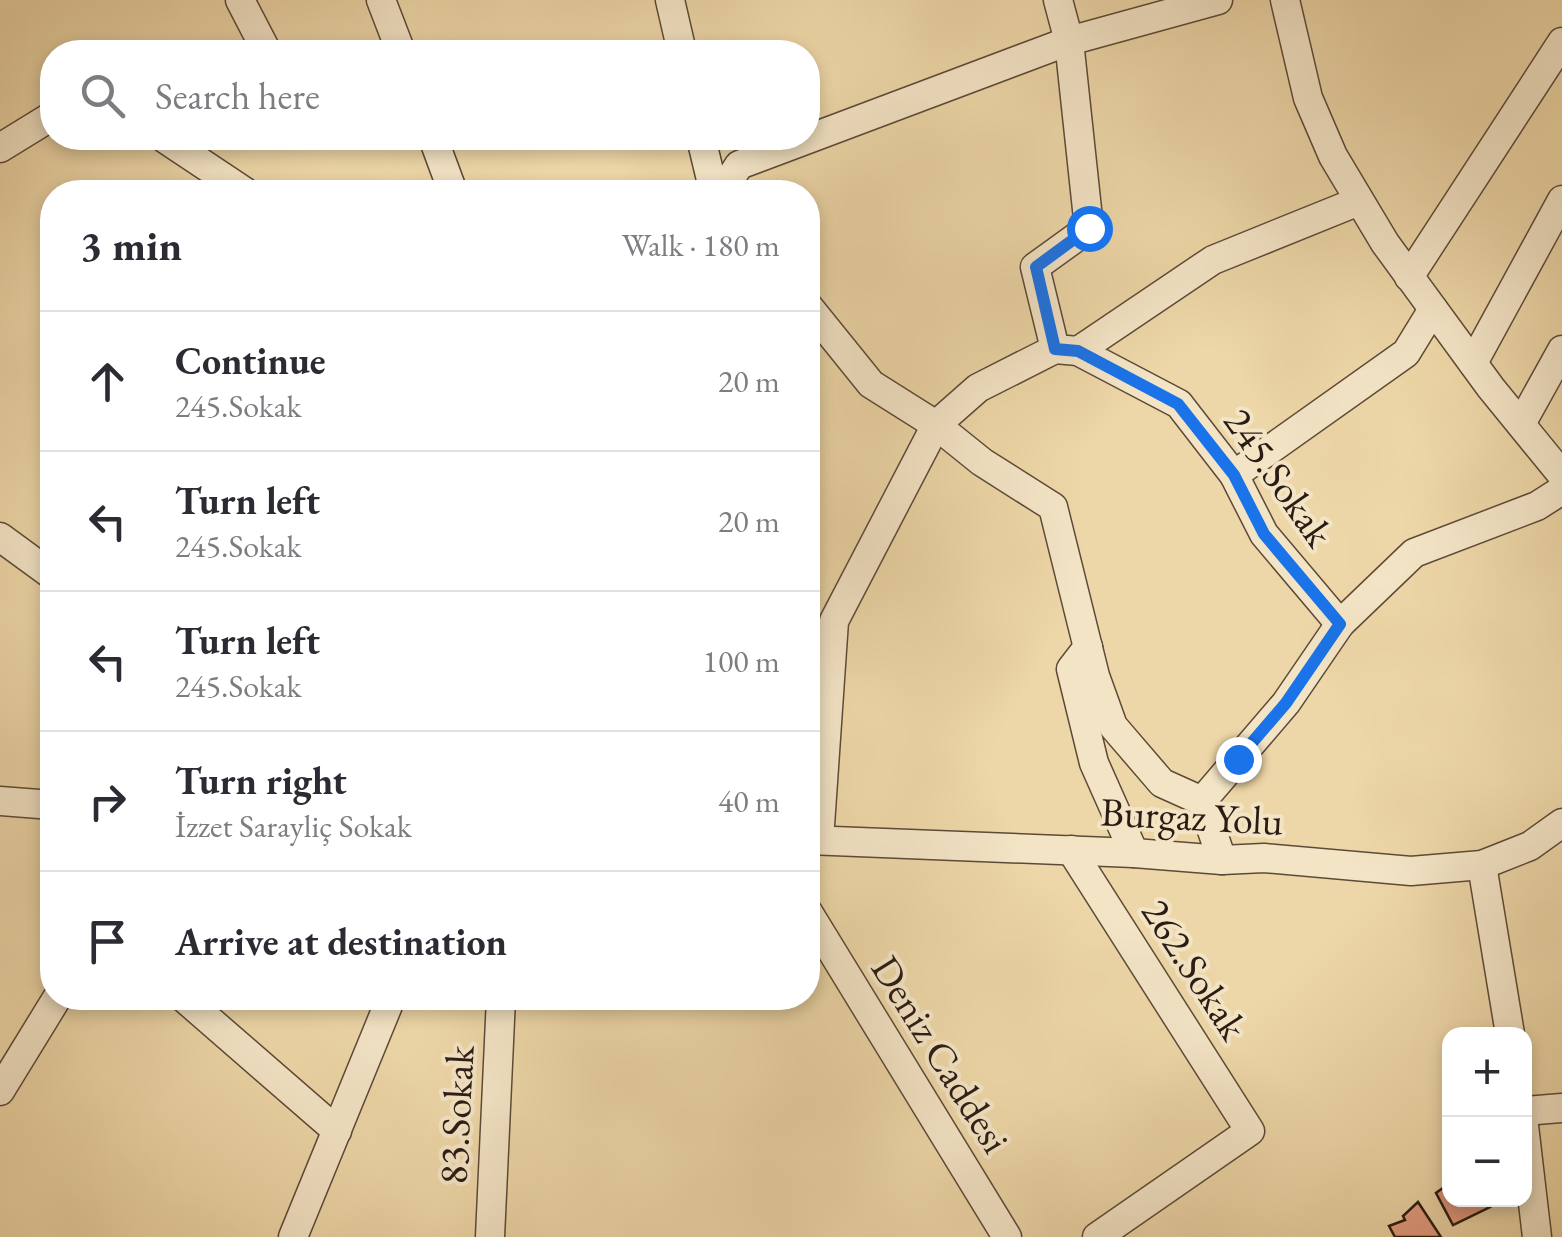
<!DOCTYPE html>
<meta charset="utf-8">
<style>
:root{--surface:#fff;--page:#f7f7f7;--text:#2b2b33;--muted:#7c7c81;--line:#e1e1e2}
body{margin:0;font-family:"EB Garamond",serif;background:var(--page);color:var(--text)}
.controls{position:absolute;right:30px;bottom:30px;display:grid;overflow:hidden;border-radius:20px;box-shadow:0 5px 15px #0003}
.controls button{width:90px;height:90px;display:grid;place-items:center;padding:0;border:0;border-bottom:2px solid var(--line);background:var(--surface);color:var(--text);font:50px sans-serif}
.stop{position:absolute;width:30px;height:30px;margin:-22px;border:8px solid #1a73e8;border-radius:50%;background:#fff}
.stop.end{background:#1a73e8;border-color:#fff;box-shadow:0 2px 10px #0008}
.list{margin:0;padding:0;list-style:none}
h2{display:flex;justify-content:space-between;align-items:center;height:130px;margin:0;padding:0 40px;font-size:42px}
h2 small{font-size:32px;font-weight:400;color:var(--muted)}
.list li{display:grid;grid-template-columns:65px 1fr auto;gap:30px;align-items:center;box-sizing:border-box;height:140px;padding:0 40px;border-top:2px solid var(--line)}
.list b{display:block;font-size:38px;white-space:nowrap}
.list p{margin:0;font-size:32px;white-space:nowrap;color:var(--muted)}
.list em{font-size:32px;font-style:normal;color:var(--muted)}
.icon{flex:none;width:55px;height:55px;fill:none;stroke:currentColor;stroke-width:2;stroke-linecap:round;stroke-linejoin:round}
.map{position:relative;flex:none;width:1562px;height:1237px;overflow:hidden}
.search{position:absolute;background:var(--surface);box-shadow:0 5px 15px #0003;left:40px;top:40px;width:780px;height:110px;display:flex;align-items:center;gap:25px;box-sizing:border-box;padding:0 35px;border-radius:40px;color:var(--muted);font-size:38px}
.panel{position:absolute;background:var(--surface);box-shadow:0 5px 15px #0003;left:40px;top:180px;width:780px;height:830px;border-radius:40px}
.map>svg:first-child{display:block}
.building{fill:#e59d80;stroke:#2b1c13;stroke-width:2.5}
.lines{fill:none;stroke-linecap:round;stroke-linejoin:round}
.minor-casing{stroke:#5c4a38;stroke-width:31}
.minor{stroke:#f3e4c6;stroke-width:28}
.route{stroke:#1a73e8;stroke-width:12}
.labels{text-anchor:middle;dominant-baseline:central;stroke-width:8;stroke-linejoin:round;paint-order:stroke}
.street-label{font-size:40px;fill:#2b1c13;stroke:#f3e4c6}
</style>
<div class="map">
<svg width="1562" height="1237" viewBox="0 0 1562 1237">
<rect width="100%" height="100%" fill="#edd6a7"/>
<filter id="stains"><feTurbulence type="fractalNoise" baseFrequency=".002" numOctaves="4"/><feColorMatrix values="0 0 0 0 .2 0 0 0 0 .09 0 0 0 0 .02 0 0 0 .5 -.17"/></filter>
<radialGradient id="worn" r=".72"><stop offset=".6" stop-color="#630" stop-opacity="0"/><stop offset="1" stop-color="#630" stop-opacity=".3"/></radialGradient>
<g class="building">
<path d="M1450,1183V1200H1484L1490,1207L1453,1225L1436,1193Z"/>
<path d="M1418,1202L1441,1237H1395L1389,1226L1405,1220L1403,1216Z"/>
</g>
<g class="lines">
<defs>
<g id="minor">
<path d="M240,0L267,52"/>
<path d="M381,0L401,52"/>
<path d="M670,0L682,52"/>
<path d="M1058,0L1069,41L1089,228L1035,267L1055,349L1078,351L1179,404L1234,475L1264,534L1340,624"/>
<path d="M1285,0L1308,98L1333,156L1385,243L1491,388L1562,475"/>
<path d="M164,138L245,192"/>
<path d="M433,138L453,192"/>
<path d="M701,138L714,192"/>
<path d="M0,148L52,116"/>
<path d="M722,192L739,165L1069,41L1218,0"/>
<path d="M1409,277L1562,42"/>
<path d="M808,306L871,384L936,425L982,462L1053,507L1095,676L1113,726L1162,783L1202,801"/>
<path d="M1078,351L1213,260L1359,201"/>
<path d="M1473,363L1562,200"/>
<path d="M1521,424L1562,350"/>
<path d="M1234,475L1406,353L1433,309"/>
<path d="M0,537L52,575"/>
<path d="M1088,647L1071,669L1094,763L1134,853"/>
<path d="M0,801L52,805"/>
<path d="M808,840L1134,853L1222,860L1264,858L1411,871L1482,865L1530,846L1562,823"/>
<path d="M819,840L834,621L936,425L978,388L1055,349"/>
<path d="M1071,850L1250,1131L1097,1237"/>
<path d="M1222,860L1202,801L1286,703L1340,624L1414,553L1537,506L1562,490"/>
<path d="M1482,865L1510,1034"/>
<path d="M808,912L1007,1237"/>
<path d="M184,998L337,1131"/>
<path d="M0,1091L57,998"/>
<path d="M1524,1111L1562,1108"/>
<path d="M1524,1126L1537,1237"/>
<path d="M293,1237L391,998"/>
<path d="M490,1237L501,998"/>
</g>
</defs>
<use href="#minor" class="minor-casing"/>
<use href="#minor" class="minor"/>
</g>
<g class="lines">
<path class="route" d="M1089,228L1036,267L1055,349L1078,351L1178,404L1234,475L1264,534L1340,624L1286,703L1238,759"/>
</g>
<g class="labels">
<g class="street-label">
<text transform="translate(1279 477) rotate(55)">245.Sokak</text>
<text transform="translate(1192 816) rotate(3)">Burgaz Yolu</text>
<text transform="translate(1195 969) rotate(57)">262.Sokak</text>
<text transform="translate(941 1054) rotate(58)">Deniz Caddesi</text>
<text transform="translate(456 1115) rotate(-87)">83.Sokak</text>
</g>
</g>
<rect width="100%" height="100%" filter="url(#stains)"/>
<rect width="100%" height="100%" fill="url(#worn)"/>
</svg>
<div class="controls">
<button>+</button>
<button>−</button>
</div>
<div class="stop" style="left:1089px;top:228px"></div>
<div class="stop end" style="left:1238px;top:759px"></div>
<div class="search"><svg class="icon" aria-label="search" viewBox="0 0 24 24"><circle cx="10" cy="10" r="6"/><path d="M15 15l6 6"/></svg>Search here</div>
<section class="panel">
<h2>3 min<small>Walk · 180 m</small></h2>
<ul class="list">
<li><svg class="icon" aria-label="ahead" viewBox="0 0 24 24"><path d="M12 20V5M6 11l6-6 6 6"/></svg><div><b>Continue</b><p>245.Sokak</p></div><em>20 m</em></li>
<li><svg class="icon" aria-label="left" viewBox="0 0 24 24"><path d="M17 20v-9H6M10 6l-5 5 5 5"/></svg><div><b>Turn left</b><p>245.Sokak</p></div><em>20 m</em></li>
<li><svg class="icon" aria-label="left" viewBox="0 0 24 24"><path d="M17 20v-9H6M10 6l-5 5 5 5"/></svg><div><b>Turn left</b><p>245.Sokak</p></div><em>100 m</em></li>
<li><svg class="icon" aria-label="right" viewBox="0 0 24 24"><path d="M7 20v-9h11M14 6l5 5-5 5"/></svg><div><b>Turn right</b><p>İzzet Sarayliç Sokak</p></div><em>40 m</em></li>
<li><svg class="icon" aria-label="arrive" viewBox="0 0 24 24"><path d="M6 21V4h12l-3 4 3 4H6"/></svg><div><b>Arrive at destination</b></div></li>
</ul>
</section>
</div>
